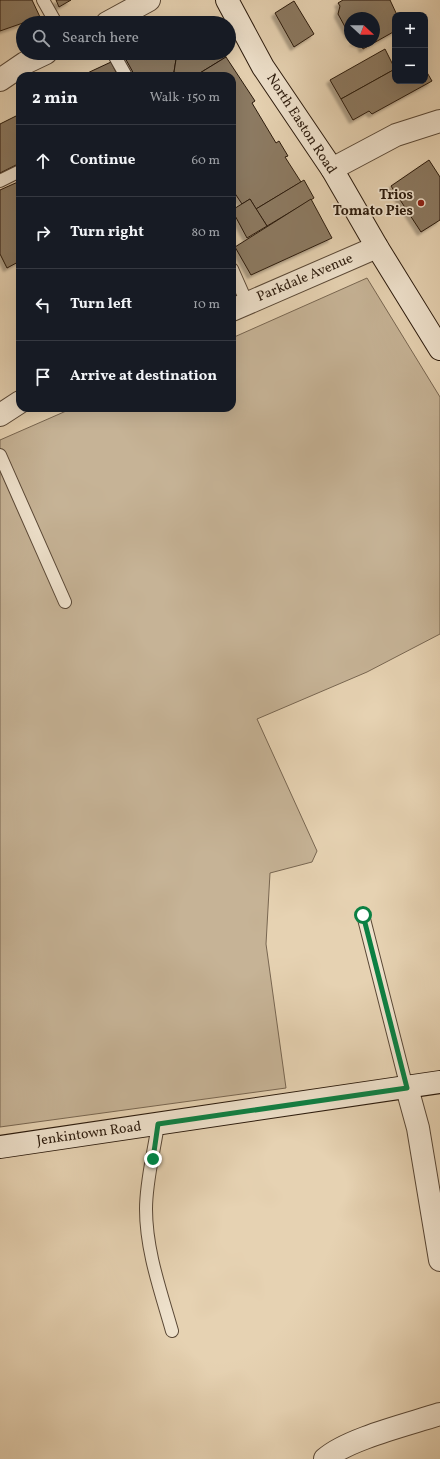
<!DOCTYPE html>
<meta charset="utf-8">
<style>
:root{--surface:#171b24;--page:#242831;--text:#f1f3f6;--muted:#9ea1a6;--line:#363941}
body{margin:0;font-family:Vollkorn,serif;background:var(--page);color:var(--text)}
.controls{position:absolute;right:12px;top:12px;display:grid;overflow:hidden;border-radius:8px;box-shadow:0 4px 16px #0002}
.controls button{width:36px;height:36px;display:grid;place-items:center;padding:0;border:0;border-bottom:1px solid var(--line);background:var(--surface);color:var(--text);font:20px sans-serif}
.compass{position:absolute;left:344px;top:12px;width:36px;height:36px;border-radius:50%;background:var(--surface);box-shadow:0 4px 16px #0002;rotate:111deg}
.stop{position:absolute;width:12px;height:12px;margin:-9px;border:3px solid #0b8043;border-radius:50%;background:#fff}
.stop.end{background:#0b8043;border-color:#fff;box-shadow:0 1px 4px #0008}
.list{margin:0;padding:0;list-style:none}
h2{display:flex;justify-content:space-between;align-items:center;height:52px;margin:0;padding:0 16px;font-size:17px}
h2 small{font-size:13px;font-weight:400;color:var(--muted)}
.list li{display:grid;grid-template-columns:26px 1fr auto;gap:12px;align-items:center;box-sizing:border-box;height:72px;padding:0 16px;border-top:1px solid var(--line)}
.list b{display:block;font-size:15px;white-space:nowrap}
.list em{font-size:13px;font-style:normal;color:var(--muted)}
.icon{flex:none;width:22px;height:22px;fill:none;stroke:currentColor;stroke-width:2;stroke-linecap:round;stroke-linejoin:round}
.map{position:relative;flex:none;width:440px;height:1459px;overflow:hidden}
.search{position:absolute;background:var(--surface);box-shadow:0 4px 16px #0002;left:16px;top:16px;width:220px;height:44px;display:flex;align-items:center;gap:10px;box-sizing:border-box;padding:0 14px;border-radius:22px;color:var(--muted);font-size:15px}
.panel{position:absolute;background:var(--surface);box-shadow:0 4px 16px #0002;left:16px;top:72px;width:220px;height:340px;border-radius:12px}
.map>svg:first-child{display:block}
.green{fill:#c6b396;stroke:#786651}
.building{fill:#8c7a62;stroke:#2b1a0c;filter:url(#shadow)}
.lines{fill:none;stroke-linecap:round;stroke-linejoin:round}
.lane-casing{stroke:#5a4836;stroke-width:14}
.street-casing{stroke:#5a4836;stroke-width:24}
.secondary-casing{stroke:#2b1a0c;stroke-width:24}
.lane{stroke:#efe2cd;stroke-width:12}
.street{stroke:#efe2cd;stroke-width:22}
.secondary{stroke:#efe2cd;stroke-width:22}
.route{stroke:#0b8043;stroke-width:5}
.poi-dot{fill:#8f2418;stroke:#efe2cd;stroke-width:1.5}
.labels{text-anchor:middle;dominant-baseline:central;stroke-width:3.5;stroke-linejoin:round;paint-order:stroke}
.street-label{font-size:14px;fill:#2b1a0c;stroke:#efe2cd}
.poi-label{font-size:14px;font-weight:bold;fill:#2b1a0c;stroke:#efe2cd;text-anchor:end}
</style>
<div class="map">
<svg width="440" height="1459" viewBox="0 0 440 1459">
<defs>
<filter id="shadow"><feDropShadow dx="-3.5" dy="3.5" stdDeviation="1" flood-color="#0004"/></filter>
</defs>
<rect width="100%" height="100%" fill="#e6d2b2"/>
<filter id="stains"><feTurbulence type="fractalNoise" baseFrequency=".005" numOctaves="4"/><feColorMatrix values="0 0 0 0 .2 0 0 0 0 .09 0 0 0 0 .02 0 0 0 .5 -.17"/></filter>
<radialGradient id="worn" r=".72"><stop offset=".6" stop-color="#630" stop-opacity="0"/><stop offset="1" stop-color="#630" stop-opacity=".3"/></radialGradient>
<path class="green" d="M367,278L440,397V634L367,672L257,719L317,851L312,862L270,873L266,944L286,1088L0,1127V440L73,408H232V338Z"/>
<g class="building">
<path d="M0,0H32L40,17L0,31Z"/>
<path d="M56,0H71L59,7Z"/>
<path d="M343,0H390L397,15H395V31L363,49L361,44L353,42H374V18H350V36L338,14L340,6L338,3Z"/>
<path d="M294,1L314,34L294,47L275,13Z"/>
<path d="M385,49L395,69L341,99L330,80Z"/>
<path d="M129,53H177L174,72L168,76H135L124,56Z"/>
<path d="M177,53H224L226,57L195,76H187L174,72Z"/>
<path d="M226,57L255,101L252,103L276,143L279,141L288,156L285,157L301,182L256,209L250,199L242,204L232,189V76H195Z"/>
<path d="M111,62L118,76H81Z"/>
<path d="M395,69V81H425V69L432,81L372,114L369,111L353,120L341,99Z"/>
<path d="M20,114V163L0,173V124Z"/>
<path d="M429,160L440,177V220L421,232L391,186Z"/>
<path d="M304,180L314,198L267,226L256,209Z"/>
<path d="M20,181V261L7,268L0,254V190Z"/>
<path d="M250,199L267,226L247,238L232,210Z"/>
<path d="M311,199L332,238L251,275L235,247Z"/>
</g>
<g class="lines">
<defs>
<g id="lane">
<path d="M43,0L56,23"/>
<path d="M113,53L126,76"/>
<path d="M0,181L20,171"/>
<path d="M232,269L247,303"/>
<path d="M0,455L65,602"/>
<path d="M363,915L407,1088"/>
<path d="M158,1124C154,1152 146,1181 146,1209C146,1251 161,1292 172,1331"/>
</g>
<g id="street">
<path d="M107,23L149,0"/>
<path d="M0,80L25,63L46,53"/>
<path d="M332,169L396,135L440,121"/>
<path d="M232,310L377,247"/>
<path d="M0,415L20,402"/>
<path d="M407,1088L418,1128L440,1260"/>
<path d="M325,1459C347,1439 410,1424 440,1414"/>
</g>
<g id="secondary">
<path d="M227,0L263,67L332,169L377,247L440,349"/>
<path d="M0,1147L440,1082"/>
</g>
</defs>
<use href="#lane" class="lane-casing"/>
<use href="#street" class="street-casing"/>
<use href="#secondary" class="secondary-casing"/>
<use href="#lane" class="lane"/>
<use href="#street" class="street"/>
<use href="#secondary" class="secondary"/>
</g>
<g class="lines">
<path class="route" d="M153,1159L158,1124L407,1088L363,915"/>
</g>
<circle class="poi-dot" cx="421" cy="203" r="4"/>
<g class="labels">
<g class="street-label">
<text transform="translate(301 124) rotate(57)">North Easton Road</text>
<text transform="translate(305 278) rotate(-23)">Parkdale Avenue</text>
<text transform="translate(89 1134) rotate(-8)">Jenkintown Road</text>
</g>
<g class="poi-label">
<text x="413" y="195">Trios<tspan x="413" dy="16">Tomato Pies</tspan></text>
</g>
</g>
<rect width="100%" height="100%" filter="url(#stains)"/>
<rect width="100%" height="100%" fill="url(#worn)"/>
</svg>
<div class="controls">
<button>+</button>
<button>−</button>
</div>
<svg class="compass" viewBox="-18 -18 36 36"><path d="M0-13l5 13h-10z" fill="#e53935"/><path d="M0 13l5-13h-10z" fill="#9ea1a6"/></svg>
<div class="stop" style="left:363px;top:915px"></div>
<div class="stop end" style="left:153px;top:1159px"></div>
<div class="search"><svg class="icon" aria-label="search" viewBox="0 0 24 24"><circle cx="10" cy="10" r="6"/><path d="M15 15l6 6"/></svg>Search here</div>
<section class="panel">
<h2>2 min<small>Walk · 150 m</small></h2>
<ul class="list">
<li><svg class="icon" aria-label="ahead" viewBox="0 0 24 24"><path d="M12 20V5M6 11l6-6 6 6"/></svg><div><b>Continue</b></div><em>60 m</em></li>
<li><svg class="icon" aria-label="right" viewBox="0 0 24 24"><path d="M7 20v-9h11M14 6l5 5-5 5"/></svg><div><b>Turn right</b></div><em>80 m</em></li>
<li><svg class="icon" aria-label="left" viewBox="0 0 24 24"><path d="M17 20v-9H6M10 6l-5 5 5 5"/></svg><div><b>Turn left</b></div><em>10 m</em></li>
<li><svg class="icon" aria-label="arrive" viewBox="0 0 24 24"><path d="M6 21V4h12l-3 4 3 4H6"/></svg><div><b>Arrive at destination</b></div></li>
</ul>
</section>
</div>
